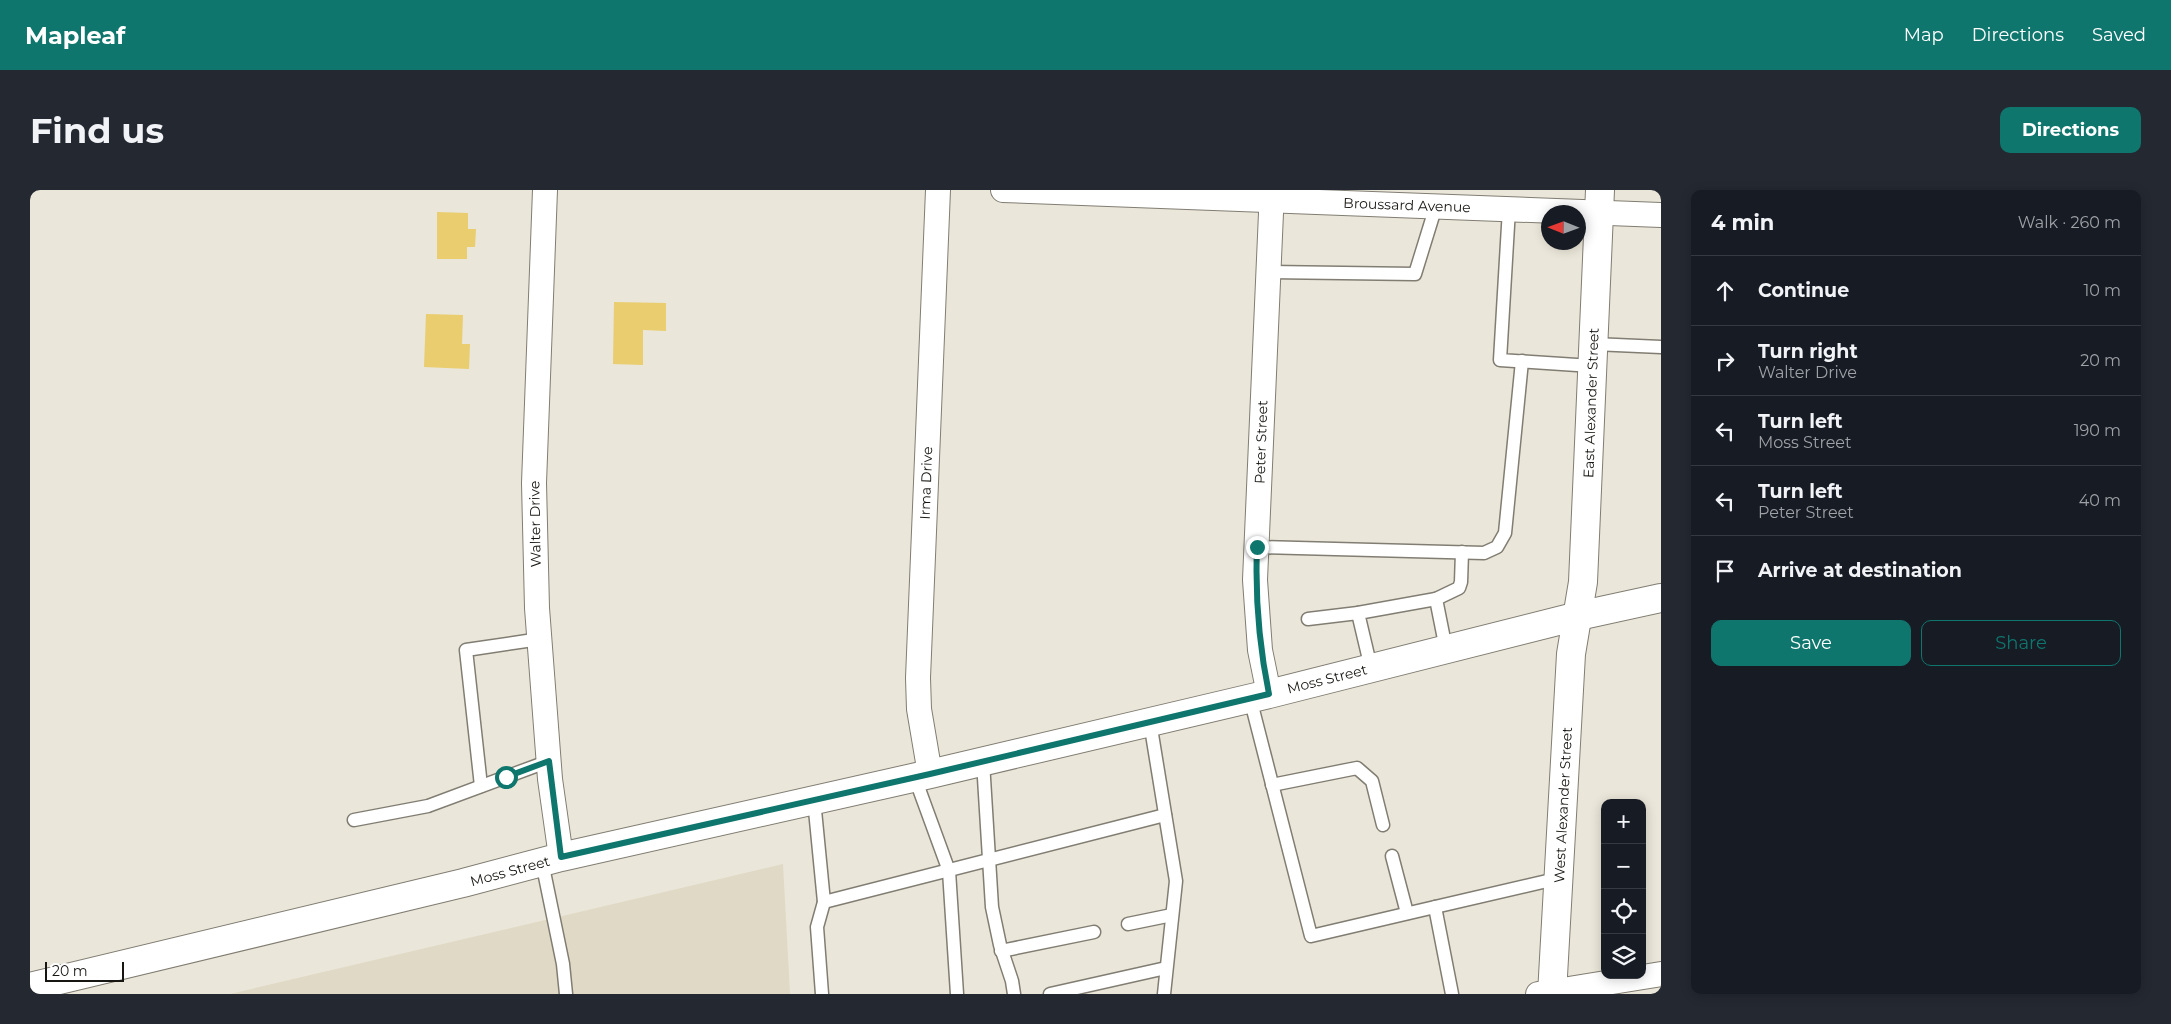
<!DOCTYPE html>
<meta charset="utf-8">
<style>
:root{--surface:#171b24;--page:#242831;--text:#f1f3f6;--muted:#9ea1a6;--line:#363941;--accent:#0f766e}
body{margin:0;font-family:Montserrat,sans-serif;background:var(--page);color:var(--text)}
.controls{position:absolute;right:15px;bottom:15px;display:grid;overflow:hidden;border-radius:10px;box-shadow:0 2px 12px #0003}
.controls button{width:45px;height:45px;display:grid;place-items:center;padding:0;border:0;border-bottom:1px solid var(--line);background:var(--surface);color:var(--text);font:25px sans-serif}
.compass{position:absolute;left:1511px;top:15px;width:45px;height:45px;border-radius:50%;background:var(--surface);box-shadow:0 2px 12px #0003;rotate:271deg}
.scale{position:absolute;left:15px;bottom:12px;width:79px;box-sizing:border-box;padding-left:5px;border:2px solid #171612;border-top:0;font-size:14px;line-height:18px;white-space:nowrap;color:#171612;-webkit-text-stroke:4px #fff;paint-order:stroke}
.stop{position:absolute;width:15px;height:15px;margin:-11px;border:4px solid #0f766e;border-radius:50%;background:#fff}
.stop.end{background:#0f766e;border-color:#fff;box-shadow:0 1px 5px #0008}
.list{margin:0;padding:0;list-style:none}
h2{display:flex;justify-content:space-between;align-items:center;height:65px;margin:0;padding:0 20px;font-size:21px}
h2 small{font-size:16px;font-weight:400;color:var(--muted)}
.list li{display:grid;grid-template-columns:32px 1fr auto;gap:15px;align-items:center;box-sizing:border-box;height:70px;padding:0 20px;border-top:1px solid var(--line)}
.list b{display:block;font-size:19px;white-space:nowrap}
.list p{margin:0;font-size:16px;white-space:nowrap;color:var(--muted)}
.list em{font-size:16px;font-style:normal;color:var(--muted)}
.actions{display:flex;gap:10px;padding:15px 20px}
.actions a{flex:1;padding:11px 0;border:1px solid var(--accent);border-radius:10px;text-align:center;font-size:18px;color:var(--accent)}
.actions .main{background:var(--accent);color:#fff}
.icon{flex:none;width:28px;height:28px;fill:none;stroke:currentColor;stroke-width:2;stroke-linecap:round;stroke-linejoin:round}
.map{position:relative;flex:none;width:1631px;height:804px;overflow:hidden;border-radius:10px}
header{display:flex;align-items:center;gap:30px;box-sizing:border-box;height:70px;padding:0 25px;background:var(--accent);color:#fff}
header strong{font-size:24px}
nav{display:flex;gap:28px;margin-inline-start:auto;font-size:18px}
.intro{display:flex;align-items:center;justify-content:space-between;box-sizing:border-box;height:120px;padding:0 30px}
h1{margin:0;font-size:35px}
.button{padding:12px 22px;border-radius:10px;background:var(--accent);color:#fff;font-size:18px;font-weight:700}
main{display:flex;gap:30px;padding:0 30px}
aside{flex:1;background:var(--surface);border-radius:10px;box-shadow:0 2px 12px #0003}
.map>svg:first-child{display:block}
.built{fill:#dfd9c5}
.building{fill:#e9cd6e}
.lines{fill:none;stroke-linecap:round;stroke-linejoin:round}
.service-casing{stroke:#817d72;stroke-width:15}
.minor-casing{stroke:#817d72;stroke-width:26}
.tertiary-casing{stroke:#817d72;stroke-width:30}
.secondary-casing{stroke:#817d72;stroke-width:30}
.service{stroke:#fff;stroke-width:12}
.minor{stroke:#fff;stroke-width:24}
.tertiary{stroke:#fff;stroke-width:28}
.secondary{stroke:#fff;stroke-width:28}
.route{stroke:#0f766e;stroke-width:6}
.labels{text-anchor:middle;dominant-baseline:central;stroke-width:4;stroke-linejoin:round;paint-order:stroke}
.street-label{font-size:14px;fill:#171612;stroke:#fff}
</style>
<header>
<strong>Mapleaf</strong>
<nav><a>Map</a><a>Directions</a><a>Saved</a></nav>
</header>
<div class="intro"><h1>Find us</h1><a class="button">Directions</a></div>
<main>
<div class="map">
<svg width="1631" height="804" viewBox="0 0 1631 804">
<rect width="100%" height="100%" fill="#eae6d9"/>
<path class="built" d="M753,674L760,804H200L524,728Z"/>
<g class="building">
<path d="M407,22L438,23V39H446L445,57H437V69H407Z"/>
<path d="M584,112L636,113V141L613,140V175L583,174Z"/>
<path d="M396,124L433,125L432,154H440L439,179L394,177Z"/>
</g>
<g class="lines">
<defs>
<g id="service">
<path d="M1479,19L1470,170L1562,176"/>
<path d="M1239,82L1385,84L1406,16"/>
<path d="M1564,154L1631,157"/>
<path d="M1227,357L1454,363L1467,357L1475,343L1492,171"/>
<path d="M1278,429L1328,423"/>
<path d="M1416,459L1406,409L1429,398L1431,392L1432,362"/>
<path d="M1341,478L1328,423L1406,409"/>
<path d="M1220,508L1281,746L1405,717L1422,804"/>
<path d="M1120,532L1146,691L1134,804"/>
<path d="M953,572L962,717L970,755L982,791L984,804"/>
<path d="M885,588L919,681L927,804"/>
<path d="M1242,595L1327,578L1342,591L1353,635"/>
<path d="M451,596L436,460L510,449"/>
<path d="M784,610L794,712L787,737L792,804"/>
<path d="M324,630L398,616L519,571"/>
<path d="M1362,666L1377,723"/>
<path d="M512,672L533,774L536,804"/>
<path d="M794,712L1135,625"/>
<path d="M1405,717L1530,688"/>
<path d="M1098,734L1142,725"/>
<path d="M971,761L1064,742"/>
<path d="M1020,804L1136,778"/>
</g>
<g id="minor">
<path d="M515,0L504,293L507,418L520,589L531,667"/>
<path d="M973,0L1631,25"/>
<path d="M1239,504L1230,460L1225,390L1242,0"/>
<path d="M900,584L889,519L888,488L908,0"/>
<path d="M1508,804L1631,784"/>
</g>
<path id="tertiary" d="M1522,804L1541,464L1553,392L1570,0"/>
<path id="secondary" d="M0,797L433,693L531,667L900,584L1239,504L1548,426L1631,408"/>
</defs>
<use href="#service" class="service-casing"/>
<use href="#minor" class="minor-casing"/>
<use href="#tertiary" class="tertiary-casing"/>
<use href="#secondary" class="secondary-casing"/>
<use href="#service" class="service"/>
<use href="#minor" class="minor"/>
<use href="#tertiary" class="tertiary"/>
<use href="#secondary" class="secondary"/>
</g>
<g class="lines">
<path class="route" d="M476,587L519,571L531,667L900,584L1239,504C1229,455 1225,407 1227,357"/>
</g>
<g class="labels">
<g class="street-label">
<text transform="translate(1377 15) rotate(2)">Broussard Avenue</text>
<text transform="translate(1561 213) rotate(-88)">East Alexander Street</text>
<text transform="translate(1231 252) rotate(-88)">Peter Street</text>
<text transform="translate(896 293) rotate(-88)">Irma Drive</text>
<text transform="translate(505 334) rotate(-91)">Walter Drive</text>
<text transform="translate(1297 489) rotate(-14)">Moss Street</text>
<text transform="translate(1533 615) rotate(-87)">West Alexander Street</text>
<text transform="translate(480 681) rotate(-15)">Moss Street</text>
</g>
</g>
</svg>
<div class="controls">
<button>+</button>
<button>−</button>
<button><svg class="icon" aria-label="locate" viewBox="0 0 24 24"><circle cx="12" cy="12" r="6"/><path d="M12 2v4M12 18v4M2 12h4M18 12h4"/></svg></button>
<button><svg class="icon" aria-label="layers" viewBox="0 0 24 24"><path d="M12 4l9 5-9 5-9-5zM3 14l9 5 9-5"/></svg></button>
</div>
<svg class="compass" viewBox="-18 -18 36 36"><path d="M0-13l5 13h-10z" fill="#e53935"/><path d="M0 13l5-13h-10z" fill="#9ea1a6"/></svg>
<div class="scale">20 m</div>
<div class="stop" style="left:476px;top:587px"></div>
<div class="stop end" style="left:1227px;top:357px"></div>
</div>
<aside>
<h2>4 min<small>Walk · 260 m</small></h2>
<ul class="list">
<li><svg class="icon" aria-label="ahead" viewBox="0 0 24 24"><path d="M12 20V5M6 11l6-6 6 6"/></svg><div><b>Continue</b></div><em>10 m</em></li>
<li><svg class="icon" aria-label="right" viewBox="0 0 24 24"><path d="M7 20v-9h11M14 6l5 5-5 5"/></svg><div><b>Turn right</b><p>Walter Drive</p></div><em>20 m</em></li>
<li><svg class="icon" aria-label="left" viewBox="0 0 24 24"><path d="M17 20v-9H6M10 6l-5 5 5 5"/></svg><div><b>Turn left</b><p>Moss Street</p></div><em>190 m</em></li>
<li><svg class="icon" aria-label="left" viewBox="0 0 24 24"><path d="M17 20v-9H6M10 6l-5 5 5 5"/></svg><div><b>Turn left</b><p>Peter Street</p></div><em>40 m</em></li>
<li><svg class="icon" aria-label="arrive" viewBox="0 0 24 24"><path d="M6 21V4h12l-3 4 3 4H6"/></svg><div><b>Arrive at destination</b></div></li>
</ul>
<div class="actions"><a class="main">Save</a><a>Share</a></div>
</aside>
</main>
